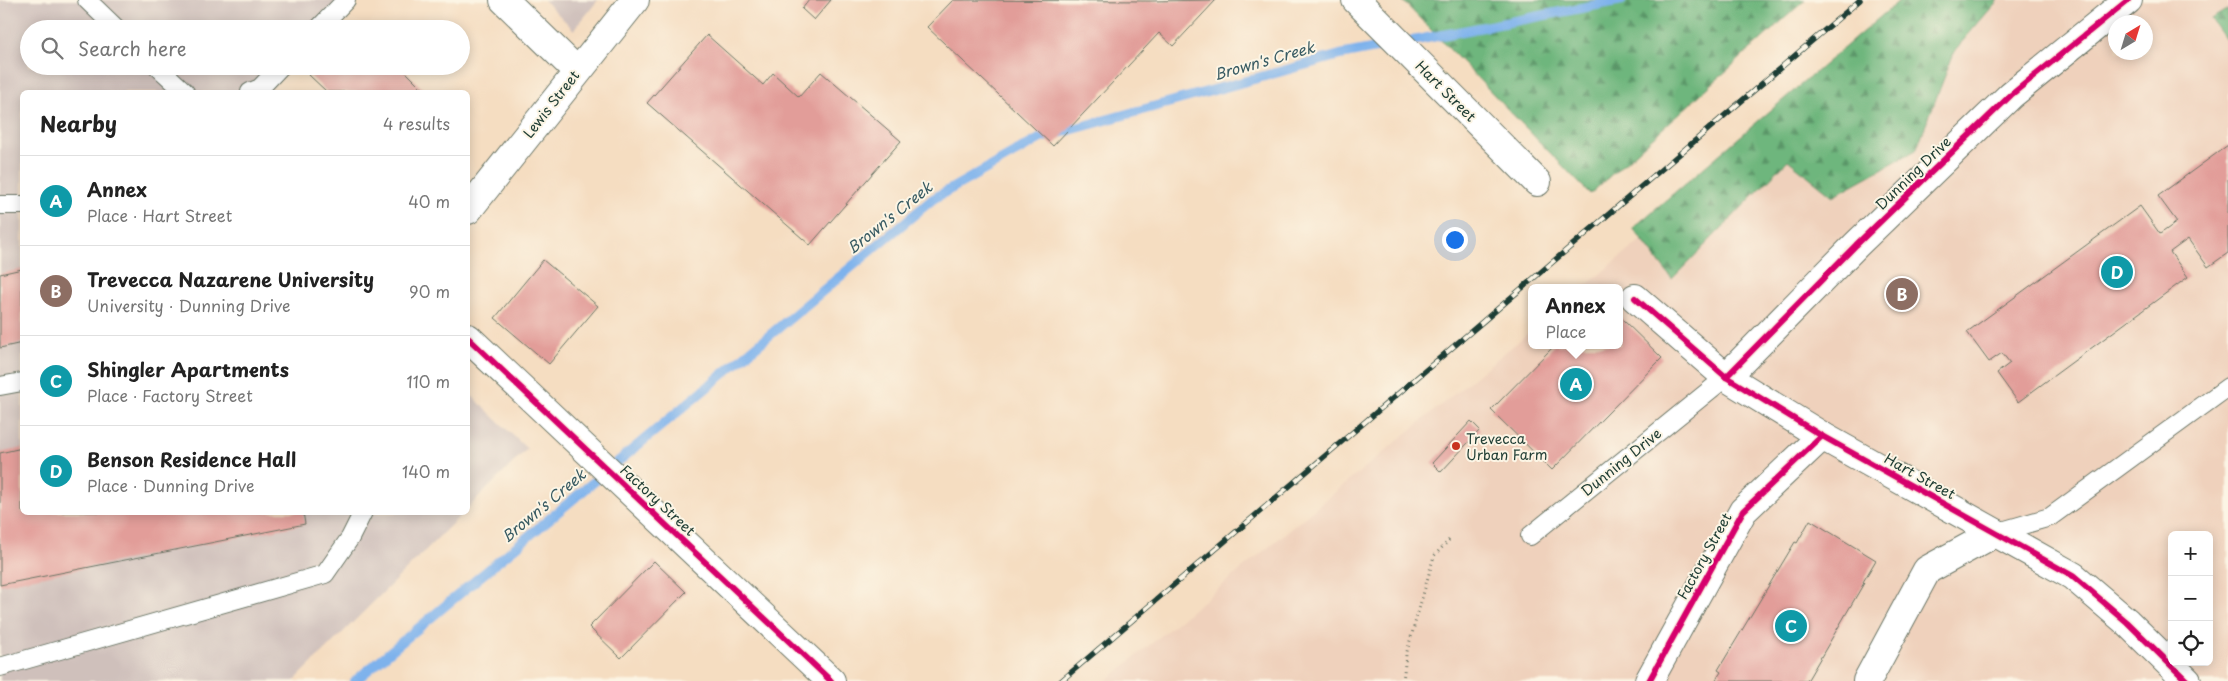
<!DOCTYPE html>
<meta charset="utf-8">
<style>
:root{--surface:#fff;--page:#f6f6f6;--text:#222;--muted:#767676;--line:#e0e0e0;--accent:#c8321e}
body{margin:0;font-family:"Playpen Sans",sans-serif;background:var(--page);color:var(--text)}
.controls{position:absolute;right:15px;bottom:15px;display:grid;overflow:hidden;border-radius:8px;box-shadow:0 2px 12px #0003}
.controls button{width:45px;height:45px;display:grid;place-items:center;padding:0;border:0;border-bottom:1px solid var(--line);background:var(--surface);color:var(--text);font:25px sans-serif}
.compass{position:absolute;left:2108px;top:15px;width:45px;height:45px;border-radius:50%;background:var(--surface);box-shadow:0 2px 12px #0003;rotate:38deg}
.you{position:absolute;left:1454px;top:239px;width:18px;height:18px;margin:-12px;border:4px solid #fff;border-radius:50%;background:#1a73e8;box-shadow:0 0 0 8px #1a73e833}
.badge{display:grid;place-items:center;width:32px;height:32px;border-radius:50%;background:var(--accent);color:#fff;font-size:16px;font-weight:700}
.pin{position:absolute;translate:-50% -50%;border:2px solid #fff;box-shadow:0 1px 5px #0006}
.popup{position:absolute;left:1528px;top:284px;width:95px;height:65px;box-sizing:border-box;display:grid;place-content:center;border-radius:8px;background:var(--surface);filter:drop-shadow(0 1px 4px #0005);font-size:16px;white-space:nowrap;color:var(--muted)}
.popup b{font-size:19px;color:var(--text)}
.popup::after{content:'';position:absolute;left:50%;top:100%;margin-left:-10px;border:10px solid transparent;border-top-color:var(--surface)}
.list{margin:0;padding:0;list-style:none}
h2{display:flex;justify-content:space-between;align-items:center;height:65px;margin:0;padding:0 20px;font-size:21px}
h2 small{font-size:16px;font-weight:400;color:var(--muted)}
.list li{display:grid;grid-template-columns:32px 1fr auto;gap:15px;align-items:center;box-sizing:border-box;height:90px;padding:0 20px;border-top:1px solid var(--line)}
.list b{display:block;font-size:19px;white-space:nowrap}
.list p{margin:0;font-size:16px;white-space:nowrap;color:var(--muted)}
.list em{font-size:16px;font-style:normal;color:var(--muted)}
.icon{flex:none;width:28px;height:28px;fill:none;stroke:currentColor;stroke-width:2;stroke-linecap:round;stroke-linejoin:round}
.map{position:relative;flex:none;width:2228px;height:681px;overflow:hidden}
.search{position:absolute;background:var(--surface);box-shadow:0 2px 12px #0003;left:20px;top:20px;width:450px;height:55px;display:flex;align-items:center;gap:12px;box-sizing:border-box;padding:0 18px;border-radius:28px;color:var(--muted);font-size:19px}
.panel{position:absolute;background:var(--surface);box-shadow:0 2px 12px #0003;left:20px;top:90px;width:450px;height:425px;border-radius:8px}
.map>svg:first-child{display:block}
.built{fill:#efd1bc;fill-rule:evenodd}
.industrial{fill:#cfc0bb}
.forest{fill:url(#forest-firs);stroke:#467a58}
.lines{fill:none;stroke-linecap:round;stroke-linejoin:round}
.stream{stroke:#7eb2ec;stroke-width:10}
.building{fill:#e29d99}
.lane-casing{stroke:#6a7565;stroke-width:20}
.street-casing{stroke:#6a7565;stroke-width:30}
.path{stroke:#6a7565;stroke-width:3;stroke-dasharray:1 4;stroke-linecap:butt}
.lane{stroke:#fff;stroke-width:18}
.street{stroke:#fff;stroke-width:28}
.rail-casing{stroke:#1f3d34;stroke-width:5.5}
.rail{stroke:#fcf5e5;stroke-width:4;stroke-dasharray:11;stroke-linecap:butt}
.cycleway-casing{stroke:#fcf5e5;stroke-width:9}
.cycleway{stroke:#d6006c;stroke-width:6}
.poi-dot{fill:#c8321e;stroke:#fcf5e5;stroke-width:2}
.labels{text-anchor:middle;dominant-baseline:central;stroke-width:4;stroke-linejoin:round;paint-order:stroke}
.street-label{font-size:14px;fill:#1f3d34;stroke:#fcf5e5}
.poi-label{font-size:14px;fill:#1f3d34;stroke:#fcf5e5;text-anchor:start}
.water-label{font-size:15px;font-style:italic;fill:#375a62;stroke:#fcf5e5}
</style>
<div class="map">
<svg width="2228" height="681" viewBox="0 0 2228 681">
<defs>
<pattern id="forest-firs" width="22" height="20" patternUnits="userSpaceOnUse" patternTransform="scale(1.25)"><rect width="22" height="20" fill="#6eb67d"/><path d="M5 1l3.5 6h-7zM16 11l3.5 6h-7z" fill="#5a9567"/></pattern>
</defs>
<rect width="100%" height="100%" fill="#fcf5e5"/>
<filter id="ink" filterUnits="userSpaceOnUse"><feTurbulence type="fractalNoise" baseFrequency=".02" numOctaves="2"/><feDisplacementMap in="SourceGraphic" scale="10" xChannelSelector="R" yChannelSelector="G"/><feConvolveMatrix kernelMatrix="1 2 1 2 8 2 1 2 1" color-interpolation-filters="sRGB"/></filter>
<filter id="wash" filterUnits="userSpaceOnUse"><feTurbulence type="fractalNoise" baseFrequency=".0096" numOctaves="4" result="noise"/><feDisplacementMap in="SourceGraphic" scale="20" xChannelSelector="R" yChannelSelector="G"/><feGaussianBlur stdDeviation="1.12" result="paint"/><feColorMatrix in="noise" values="0 0 0 0 0 0 0 0 0 0 0 0 0 0 0 0 0 1.4 0 .05"/><feComposite in="paint" operator="in"/></filter>
<g filter="url(#wash)">
<rect width="100%" height="100%" fill="#f5ddc1"/>
<path class="built" d="M1933,0H2228V681H1106L1532,330V345H1620V288H1583ZM2116,22H2146V52H2116ZM2172,535H2209V662H2172Z"/>
<g class="industrial">
<path d="M0,0H350L324,29H29V66H291L268,92H22V512L463,513L294,681H0Z"/>
<path d="M544,0H598L574,30Z"/>
<path d="M468,392L527,449L468,508Z"/>
</g>
<g class="forest">
<path d="M1402,0H1805L1590,194Z"/>
<path d="M1900,0H1998L1955,50L1916,150L1833,196L1788,160L1672,279L1633,228Z"/>
<path d="M2228,9V43L2211,19Z"/>
</g>
<g class="lines">
<path class="stream" d="M355,681L933,199L1041,138L1340,55L1622,0"/>
</g>
<g id="blocks">
<g class="building">
<path d="M809,0H831L814,20L802,9Z"/>
<path d="M953,0L1149,1L1216,0L1173,46L1159,33L1053,146L927,27Z"/>
<path d="M707,35L763,85L773,73L799,97L821,72L901,141L810,245L647,103Z"/>
<path d="M318,66H400L426,92H327L309,75Z"/>
<path d="M2228,145V253L2208,267L2188,239L2170,252L2188,277L2018,402L1997,373L2010,363L2002,353L1989,362L1967,332L2140,206L2160,234L2177,222L2158,196Z"/>
<path d="M543,260L598,306L549,364L495,318Z"/>
<path d="M22,269V343L0,348V274Z"/>
<path d="M1620,317L1662,358L1552,470L1491,410L1555,345H1620Z"/>
<path d="M1471,421L1480,430L1441,472L1432,463Z"/>
<path d="M22,448V512H303L305,524L0,585V453Z"/>
<path d="M1810,520L1876,560L1863,582L1864,583L1807,681H1715L1721,672L1718,670L1795,542L1797,543Z"/>
<path d="M654,561L686,592L621,658L589,627Z"/>
</g>
</g>
</g>
<g filter="url(#ink)">
<use href="#blocks" fill-opacity="0" stroke="#6a7565" stroke-width="1"/>
<g class="lines">
<defs>
<g id="lane">
<path d="M87,0L117,29"/>
<path d="M318,29L346,0"/>
<path d="M157,66L185,92"/>
<path d="M250,92L260,88L281,66"/>
<path d="M0,205H22"/>
<path d="M0,386L22,382"/>
<path d="M1995,533L2050,517L2228,387"/>
<path d="M1530,536L1726,377"/>
<path d="M0,667L325,574L350,538L363,512"/>
</g>
<g id="street">
<path d="M504,0L577,71"/>
<path d="M1356,0L1537,182"/>
<path d="M468,210L635,0"/>
<path d="M1635,298L1726,377L1822,436L2073,576L2127,622L2187,681"/>
<path d="M468,338L831,681"/>
<path d="M1726,377L1856,245L2011,95L2128,0"/>
<path d="M1649,681L1743,511L1822,436"/>
<path d="M1867,681L1927,570L1995,533"/>
</g>
</defs>
<use href="#lane" class="lane-casing"/>
<use href="#street" class="street-casing"/>
<path class="path" d="M1403,681L1406,655L1434,556L1450,539"/>
<use href="#lane" class="lane"/>
<use href="#street" class="street"/>
<defs>
<path id="rail" d="M1061,681L1860,0"/>
</defs>
<use href="#rail" class="rail-casing"/>
<use href="#rail" class="rail"/>
<defs>
<g id="cycleway">
<path d="M1635,298L1726,377L1822,436L2073,576L2127,622L2187,681"/>
<path d="M468,338L831,681"/>
<path d="M1726,377L1856,245L2011,95L2128,0"/>
<path d="M1649,681L1743,511L1822,436"/>
</g>
</defs>
<use href="#cycleway" class="cycleway-casing"/>
<use href="#cycleway" class="cycleway"/>
</g>
</g>
<circle class="poi-dot" cx="1456" cy="446" r="5"/>
<g class="labels">
<g class="street-label">
<text transform="translate(1446 91) rotate(45)">Hart Street</text>
<text transform="translate(551 104) rotate(-52)">Lewis Street</text>
<text transform="translate(1913 173) rotate(-44)">Dunning Drive</text>
<text transform="translate(1621 462) rotate(-39)">Dunning Drive</text>
<text transform="translate(1920 476) rotate(29)">Hart Street</text>
<text transform="translate(658 500) rotate(43)">Factory Street</text>
<text transform="translate(1704 556) rotate(-61)">Factory Street</text>
</g>
<g class="poi-label">
<text x="1466" y="438">Trevecca<tspan x="1466" dy="16">Urban Farm</tspan></text>
</g>
<g class="water-label">
<text transform="translate(1264 60) rotate(-16)">Brown's Creek</text>
<text transform="translate(889 217) rotate(-39)">Brown's Creek</text>
<text transform="translate(543 505) rotate(-40)">Brown's Creek</text>
</g>
</g>
</svg>
<div class="controls">
<button>+</button>
<button>−</button>
<button><svg class="icon" aria-label="locate" viewBox="0 0 24 24"><circle cx="12" cy="12" r="6"/><path d="M12 2v4M12 18v4M2 12h4M18 12h4"/></svg></button>
</div>
<svg class="compass" viewBox="-18 -18 36 36"><path d="M0-13l5 13h-10z" fill="#e53935"/><path d="M0 13l5-13h-10z" fill="#767676"/></svg>
<div class="you"></div>
<div class="pin badge" style="left:1576px;top:384px;background:#0f9aa8">A</div>
<div class="popup"><b>Annex</b>Place</div>
<div class="pin badge" style="left:1902px;top:294px;background:#8d6e63">B</div>
<div class="pin badge" style="left:1791px;top:626px;background:#0f9aa8">C</div>
<div class="pin badge" style="left:2117px;top:272px;background:#0f9aa8">D</div>
<div class="search"><svg class="icon" aria-label="search" viewBox="0 0 24 24"><circle cx="10" cy="10" r="6"/><path d="M15 15l6 6"/></svg>Search here</div>
<section class="panel">
<h2>Nearby<small>4 results</small></h2>
<ul class="list">
<li><span class="badge" style="background:#0f9aa8">A</span><div><b>Annex</b><p>Place · Hart Street</p></div><em>40 m</em></li>
<li><span class="badge" style="background:#8d6e63">B</span><div><b>Trevecca Nazarene University</b><p>University · Dunning Drive</p></div><em>90 m</em></li>
<li><span class="badge" style="background:#0f9aa8">C</span><div><b>Shingler Apartments</b><p>Place · Factory Street</p></div><em>110 m</em></li>
<li><span class="badge" style="background:#0f9aa8">D</span><div><b>Benson Residence Hall</b><p>Place · Dunning Drive</p></div><em>140 m</em></li>
</ul>
</section>
</div>
